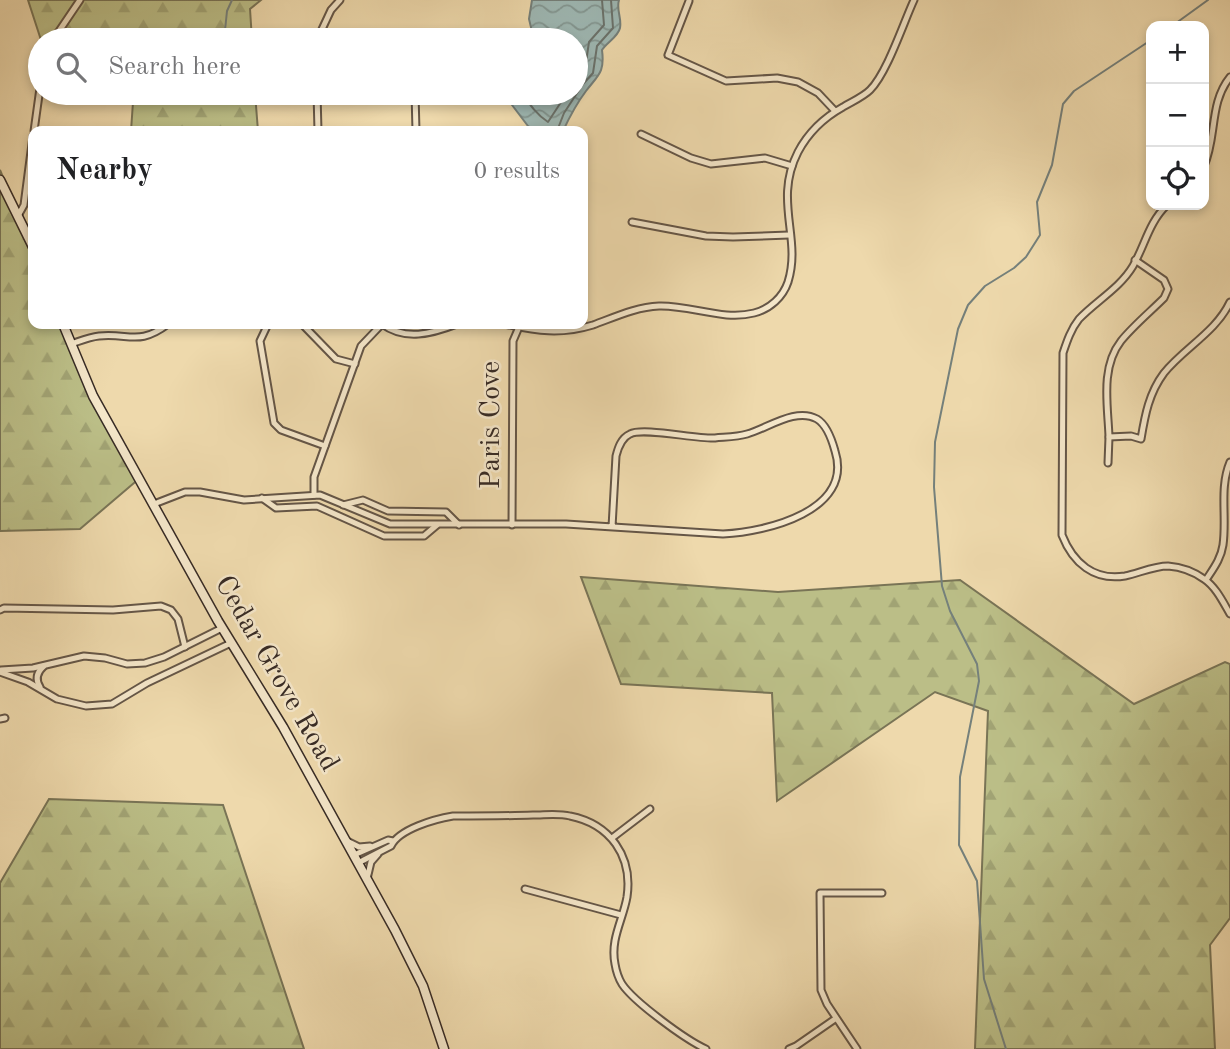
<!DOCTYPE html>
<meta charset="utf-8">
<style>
:root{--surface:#fff;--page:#f2f2f2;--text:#202124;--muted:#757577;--line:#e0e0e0}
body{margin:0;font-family:"Old Standard TT",serif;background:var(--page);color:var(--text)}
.controls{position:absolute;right:21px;top:21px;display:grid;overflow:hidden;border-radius:14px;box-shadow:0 4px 10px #0003}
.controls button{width:63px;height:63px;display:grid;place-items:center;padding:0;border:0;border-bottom:2px solid var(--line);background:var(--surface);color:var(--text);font:35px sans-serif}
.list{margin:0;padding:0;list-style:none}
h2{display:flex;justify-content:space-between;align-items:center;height:91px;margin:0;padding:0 28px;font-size:30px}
h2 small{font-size:23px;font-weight:400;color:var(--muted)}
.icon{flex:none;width:38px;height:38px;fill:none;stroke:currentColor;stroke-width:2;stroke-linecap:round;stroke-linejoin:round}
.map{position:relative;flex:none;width:1230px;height:1049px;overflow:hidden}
.search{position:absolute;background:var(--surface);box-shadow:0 4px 10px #0003;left:28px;top:28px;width:560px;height:77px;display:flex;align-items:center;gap:18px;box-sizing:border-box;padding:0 24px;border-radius:38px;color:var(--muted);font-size:26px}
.panel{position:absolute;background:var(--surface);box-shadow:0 4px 10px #0003;left:28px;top:126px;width:560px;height:203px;border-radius:14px}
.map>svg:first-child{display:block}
.forest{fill:url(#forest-firs);stroke:#797456;stroke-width:2}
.water{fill:url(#water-waves);stroke:#75807b;stroke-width:2}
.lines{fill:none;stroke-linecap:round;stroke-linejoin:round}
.shore{stroke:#6a726c;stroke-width:2}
.stream{stroke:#75807b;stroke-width:2}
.street-casing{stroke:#655647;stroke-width:9}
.secondary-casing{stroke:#372b25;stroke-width:11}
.street{stroke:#f4e6c9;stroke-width:5}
.secondary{stroke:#f4e6c9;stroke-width:8}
.labels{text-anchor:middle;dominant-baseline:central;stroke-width:5;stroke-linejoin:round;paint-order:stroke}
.street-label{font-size:28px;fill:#372b25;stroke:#f4e6c9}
</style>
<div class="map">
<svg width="1230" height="1049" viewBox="0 0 1230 1049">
<defs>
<pattern id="forest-firs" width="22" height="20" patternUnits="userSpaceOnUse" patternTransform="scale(1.75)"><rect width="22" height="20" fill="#bbbe87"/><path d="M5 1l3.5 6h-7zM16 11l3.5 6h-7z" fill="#a1a374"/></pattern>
<pattern id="water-waves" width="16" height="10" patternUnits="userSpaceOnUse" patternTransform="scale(1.75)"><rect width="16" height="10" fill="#9eb8b4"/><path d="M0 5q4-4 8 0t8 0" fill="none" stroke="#829692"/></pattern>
</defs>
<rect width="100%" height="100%" fill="#eed9ac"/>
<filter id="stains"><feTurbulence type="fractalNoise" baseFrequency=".00286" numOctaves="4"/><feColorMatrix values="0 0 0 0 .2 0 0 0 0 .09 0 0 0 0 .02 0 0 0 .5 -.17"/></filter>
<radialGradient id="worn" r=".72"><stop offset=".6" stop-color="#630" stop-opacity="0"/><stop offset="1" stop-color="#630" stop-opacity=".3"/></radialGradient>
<g class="forest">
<path d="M28,0H261L250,9L252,40H41Z"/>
<path d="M111,93H255L258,131H131L133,102Z"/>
<path d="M0,170L33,251V324H64L89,384L141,477L80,529L0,531Z"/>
<path d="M581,577L778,592L960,580L1134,704L1225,662L1230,664V918L1210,945L1215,1049H975L988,711L935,692L777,801L772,693L621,684Z"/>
<path d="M49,799L223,805L304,1049H0V883Z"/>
</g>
<path class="water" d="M532,0H619C616,10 622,18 620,28C618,37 607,42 602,50C605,73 598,75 586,91C577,103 569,118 563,131H537L528,126L509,101V93H576V40H534L529,19Z"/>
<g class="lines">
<g class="shore">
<path d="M576,79L585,69L589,42L604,25L602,0"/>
<path d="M525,93C527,104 539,116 548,122L567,93"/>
<path d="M557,131L564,113L583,84L593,73L597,46L613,28L611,0"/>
</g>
<g class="stream">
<path d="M1172,26L1208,0"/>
<path d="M224,40L227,11L232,0"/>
<path d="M1006,1049L984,979L977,881L959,845L960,777L979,681L977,664L950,611L942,586L934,487L935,442L958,329L968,305L985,286L1014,268L1026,257L1040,235L1037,202L1052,165L1063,104L1074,91L1151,40"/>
</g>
<defs>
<g id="street">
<path d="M689,1L668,55L726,81L777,78L798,82L818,93L835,111"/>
<path d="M53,40L80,0"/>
<path d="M317,40L331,10L340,0"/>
<path d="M317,93L318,131"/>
<path d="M415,93L416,131"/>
<path d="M34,131L40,88"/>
<path d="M641,134L691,158L711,164L765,158L792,166"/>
<path d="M1204,166C1217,137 1209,103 1230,77"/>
<path d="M1167,205C1149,222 1145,245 1133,266C1120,288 1096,301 1079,319C1071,329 1067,341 1063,353L1062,535C1073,563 1094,581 1125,576C1139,573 1154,566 1168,566C1181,567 1193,571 1204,579C1216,587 1223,602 1230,614"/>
<path d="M19,214L24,205L33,136"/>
<path d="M632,222L706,236L733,237L789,235"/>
<path d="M1135,260L1164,280L1168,289L1164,298C1150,312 1133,326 1121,341C1100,368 1108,406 1109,437L1131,436L1141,439C1145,415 1149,393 1164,373C1184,348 1216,332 1230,302"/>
<path d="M268,324L260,341L274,423L281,430L325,446"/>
<path d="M302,324L336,359L355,364"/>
<path d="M382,324C405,341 431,334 457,324"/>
<path d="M505,324C537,331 560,335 593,325C615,317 636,307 659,306C691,305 723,321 754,313C770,309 783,297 788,282C802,238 773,201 798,152C808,133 825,117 843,107C851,102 863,97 870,90C887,73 903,24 914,0"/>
<path d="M71,344C80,341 89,337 99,336C130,333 139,346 168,324"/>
<path d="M1108,463L1109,437"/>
<path d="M314,495V477L361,346L382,324"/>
<path d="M262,498L276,508L317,506L384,536H424L437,525"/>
<path d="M154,504L185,492H200L244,500L320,495L390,524H566L723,534C766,532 854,511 835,451C832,440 827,425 817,419C796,407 768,428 747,434C737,437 725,437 715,438C695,439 643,427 630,434C621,438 618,448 616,456L612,527"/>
<path d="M343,505L363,500L388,511L446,512L459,525"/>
<path d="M512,525L513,341L519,327"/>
<path d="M1206,580C1213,569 1221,559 1223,545C1227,517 1219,488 1230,462"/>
<path d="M0,610L4,608L113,610L161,606L171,610L178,619L185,647"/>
<path d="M1,670L33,668L84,656L105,658L127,664L145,663L164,657L222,628"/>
<path d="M0,672L28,682L57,699L86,706L112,704L147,683L231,643"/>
<path d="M40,687C35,679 37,672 44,666"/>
<path d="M0,719L5,718"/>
<path d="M612,838L650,809"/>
<path d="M347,841L359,847L370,846"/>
<path d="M354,855L388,840L393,841"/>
<path d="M358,863L391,846C399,829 435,819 453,816C479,816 506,816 533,815C545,815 558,813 570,816C610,824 633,856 627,897C623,920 610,939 615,964C616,970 619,979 622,984C634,1002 686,1040 706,1049"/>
<path d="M367,879L371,862L378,854"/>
<path d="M525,889L621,915"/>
<path d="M789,1049L796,1046L835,1019"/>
<path d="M857,1049L827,1004L821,990L820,893H882"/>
</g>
<g id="secondary">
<path d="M0,180L33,247"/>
<path d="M63,324L93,396L218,621L283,727L395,930L423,986L444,1049"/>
</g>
</defs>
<use href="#street" class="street-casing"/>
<use href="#secondary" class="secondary-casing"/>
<use href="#street" class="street"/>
<use href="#secondary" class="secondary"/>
</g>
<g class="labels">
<g class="street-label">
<text transform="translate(492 425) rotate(-90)">Paris Cove</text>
<text transform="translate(276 674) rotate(60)">Cedar Grove Road</text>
</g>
</g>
<rect width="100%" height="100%" filter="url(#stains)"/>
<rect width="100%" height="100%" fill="url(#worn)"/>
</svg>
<div class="controls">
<button>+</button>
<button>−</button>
<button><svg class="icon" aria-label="locate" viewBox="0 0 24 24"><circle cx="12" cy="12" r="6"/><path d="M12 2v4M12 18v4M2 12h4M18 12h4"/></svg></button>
</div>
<div class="search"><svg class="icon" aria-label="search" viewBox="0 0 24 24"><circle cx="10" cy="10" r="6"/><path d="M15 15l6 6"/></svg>Search here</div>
<section class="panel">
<h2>Nearby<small>0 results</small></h2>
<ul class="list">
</ul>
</section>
</div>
